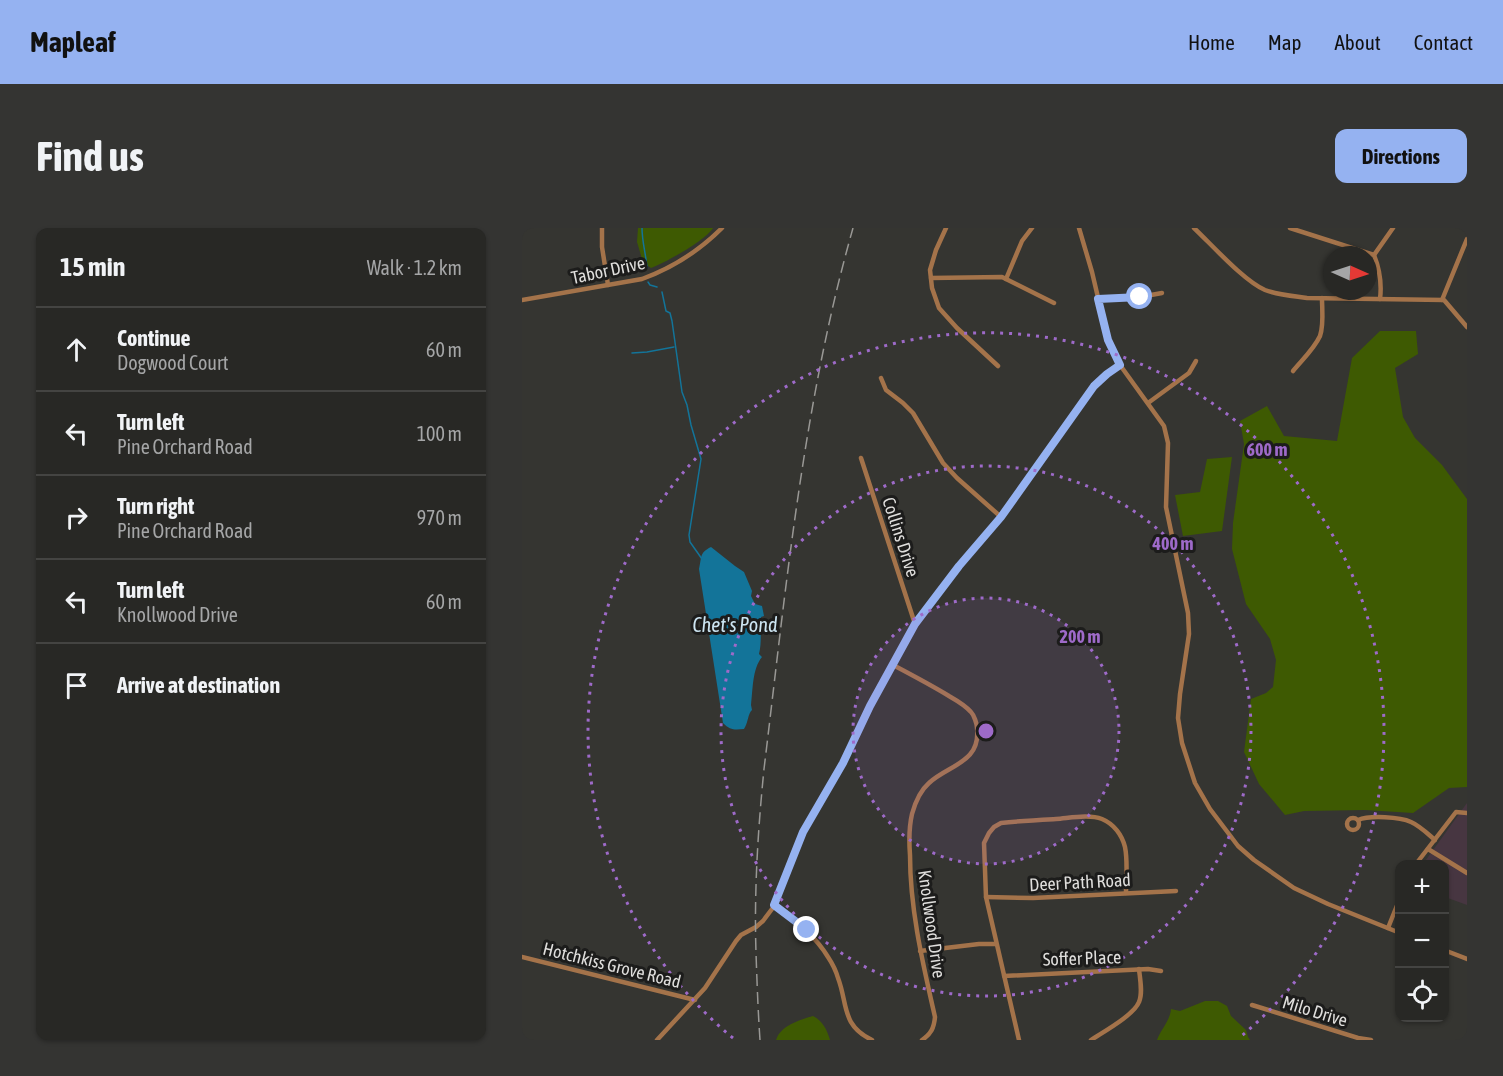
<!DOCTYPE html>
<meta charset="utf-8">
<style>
:root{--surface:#282825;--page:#343432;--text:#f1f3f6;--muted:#a5a6a7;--line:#444442;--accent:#95b2f1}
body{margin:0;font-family:"Asap Condensed",sans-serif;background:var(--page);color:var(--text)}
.controls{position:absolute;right:18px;bottom:18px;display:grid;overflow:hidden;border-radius:12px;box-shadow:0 2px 4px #0004}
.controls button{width:54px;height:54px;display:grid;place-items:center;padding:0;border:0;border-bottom:2px solid var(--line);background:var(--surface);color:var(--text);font:30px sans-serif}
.compass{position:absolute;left:801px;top:18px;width:54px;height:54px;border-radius:50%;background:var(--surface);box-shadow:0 2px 4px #0004;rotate:93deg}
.stop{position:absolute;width:18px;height:18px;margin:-14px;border:4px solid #95b2f1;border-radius:50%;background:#fff}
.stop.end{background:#95b2f1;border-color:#fff;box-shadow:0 2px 6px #0008}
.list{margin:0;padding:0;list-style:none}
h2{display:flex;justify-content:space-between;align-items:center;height:78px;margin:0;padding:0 24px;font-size:26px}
h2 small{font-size:20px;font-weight:400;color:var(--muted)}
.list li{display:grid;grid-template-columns:39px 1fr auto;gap:18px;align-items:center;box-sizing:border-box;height:84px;padding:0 24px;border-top:2px solid var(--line)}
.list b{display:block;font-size:22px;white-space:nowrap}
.list p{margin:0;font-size:20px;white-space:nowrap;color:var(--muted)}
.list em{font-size:20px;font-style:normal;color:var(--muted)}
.icon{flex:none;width:33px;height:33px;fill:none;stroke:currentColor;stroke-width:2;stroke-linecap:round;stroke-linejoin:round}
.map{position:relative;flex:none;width:945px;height:812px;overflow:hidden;border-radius:12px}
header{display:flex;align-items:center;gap:36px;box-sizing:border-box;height:84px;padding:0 30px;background:var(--accent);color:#111}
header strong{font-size:28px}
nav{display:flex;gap:33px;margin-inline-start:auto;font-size:21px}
.intro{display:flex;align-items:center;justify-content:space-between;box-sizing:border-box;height:144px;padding:0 36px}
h1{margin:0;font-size:42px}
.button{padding:15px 27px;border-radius:12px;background:var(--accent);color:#111;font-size:21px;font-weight:700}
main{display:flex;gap:36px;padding:0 36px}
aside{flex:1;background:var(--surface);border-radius:12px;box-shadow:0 2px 4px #0004}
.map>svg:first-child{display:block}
.education{fill:#473641}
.green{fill:#3e5a02}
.water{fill:#137499}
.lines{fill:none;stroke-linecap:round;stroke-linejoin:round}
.stream{stroke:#137499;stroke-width:1.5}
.minor{stroke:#a4734a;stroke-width:4.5}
.rail{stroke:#999895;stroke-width:1.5;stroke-dasharray:12 6;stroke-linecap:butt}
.route{stroke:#95b2f1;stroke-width:8}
.ring{fill:none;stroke:#9e6ac9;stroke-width:3;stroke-dasharray:3 6}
.labels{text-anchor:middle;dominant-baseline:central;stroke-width:6;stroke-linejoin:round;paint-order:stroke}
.street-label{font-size:18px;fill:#dfdedc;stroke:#1c1c1b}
.water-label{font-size:20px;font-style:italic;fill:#cde5f2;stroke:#1c1c1b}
.centre{fill:#9e6ac9;stroke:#1c1c1b;stroke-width:3}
.ring-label{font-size:18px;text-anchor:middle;font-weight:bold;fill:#9e6ac9;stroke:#1c1c1b;stroke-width:6;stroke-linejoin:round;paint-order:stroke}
</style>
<header>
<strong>Mapleaf</strong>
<nav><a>Home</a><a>Map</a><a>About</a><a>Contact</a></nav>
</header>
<div class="intro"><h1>Find us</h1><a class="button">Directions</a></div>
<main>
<aside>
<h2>15 min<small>Walk · 1.2 km</small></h2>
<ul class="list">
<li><svg class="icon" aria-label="ahead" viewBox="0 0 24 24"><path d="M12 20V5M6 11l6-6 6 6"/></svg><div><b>Continue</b><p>Dogwood Court</p></div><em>60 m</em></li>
<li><svg class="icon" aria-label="left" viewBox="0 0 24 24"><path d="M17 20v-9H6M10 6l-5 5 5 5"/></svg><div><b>Turn left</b><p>Pine Orchard Road</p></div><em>100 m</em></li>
<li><svg class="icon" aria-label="right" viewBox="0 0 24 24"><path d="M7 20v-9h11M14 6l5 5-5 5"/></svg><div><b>Turn right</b><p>Pine Orchard Road</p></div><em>970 m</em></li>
<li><svg class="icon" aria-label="left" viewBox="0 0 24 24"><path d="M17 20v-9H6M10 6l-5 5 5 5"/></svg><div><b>Turn left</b><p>Knollwood Drive</p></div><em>60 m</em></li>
<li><svg class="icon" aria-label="arrive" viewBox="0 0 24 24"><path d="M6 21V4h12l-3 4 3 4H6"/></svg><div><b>Arrive at destination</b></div></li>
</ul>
</aside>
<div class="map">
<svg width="945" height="812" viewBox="0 0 945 812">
<rect width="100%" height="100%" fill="#353531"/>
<path class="education" d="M945,575V677L923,669L922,636H901Z"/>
<g class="green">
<path d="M116,0H191C184,12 143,35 129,40L121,34L115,14Z"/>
<path d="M858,103H894L896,126L873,140L881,189L893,210L920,237L945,271V559L927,560L891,585L843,582L782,583L763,587L737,556L722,524L729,471L744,465L751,459L754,432L748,411L724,376L710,321L711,295L722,216L718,193L745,178L762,208L815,213L830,130Z"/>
<path d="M710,229L700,303L661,308L653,267L678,264L685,231Z"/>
<path d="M683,773H696L705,778L709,788L724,802L726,809L728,812H635C639,801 648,793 649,781L658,783Z"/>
<path d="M291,788C301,793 305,802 308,812H254C258,798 277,792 291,788Z"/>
</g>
<path class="water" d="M189,319L213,338L222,344L230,363L229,368L233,376L240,378L242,388L239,389C238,402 240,414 237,426L240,429C230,441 231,462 229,477L230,482C226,485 226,495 222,501C212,502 208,502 201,495L177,341C180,329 177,325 189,319Z"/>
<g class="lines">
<g class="stream">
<path d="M120,0C120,14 124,26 125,40"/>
<path d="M126,54L128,57L135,59"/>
<path d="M140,64L144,83L148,85L150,93L160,164L165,177L169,197L179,231L167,307L168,314L180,331"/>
<path d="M110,125L125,124L152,119"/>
</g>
<g class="minor">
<path d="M80,0V19L86,57"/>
<path d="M424,0L414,22L408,42L410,60L417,80L435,100L476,138"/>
<path d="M557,0L570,44L586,112L598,137L642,198L646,215L644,279L666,385L667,406L658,466L656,490L660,515L673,555L688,581L716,618L732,632L772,660L806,676L878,705"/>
<path d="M672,0C690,17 722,53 743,62C756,67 771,68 785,70L922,72L945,99"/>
<path d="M768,0L852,27C858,42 860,55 858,71"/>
<path d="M852,27L871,0"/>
<path d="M409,50L480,49L532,75"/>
<path d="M484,51L500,13L510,0"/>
<path d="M576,71L618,69L640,65"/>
<path d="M0,72L120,51C150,40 177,23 200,0"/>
<path d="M920,72L945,11"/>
<path d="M771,143C780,132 792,121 798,108C802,97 800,82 800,70"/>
<path d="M359,150L364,162L381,175L391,185L421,235L435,250L479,289"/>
<path d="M626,175L667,145L674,133"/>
<path d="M339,230L393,396"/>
<path d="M371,437C390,447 409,457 427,468C434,472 443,477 449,484C452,487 455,496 455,500C459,535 426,537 407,555C399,562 393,575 390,586C387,599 387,614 388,627C388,682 401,736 413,789C412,800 409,806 400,812"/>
<circle cx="831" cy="596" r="6"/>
<path d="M836,592C848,587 878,589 889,594C898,598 906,606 913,612"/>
<path d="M906,621L945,645"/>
<path d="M894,636L934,584L945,585"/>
<path d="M464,669L511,670L654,663"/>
<path d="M253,677C272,692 293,707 306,729C310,735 314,743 316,750C326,776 319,797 350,812"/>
<path d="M866,700L878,670"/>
<path d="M922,722L945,731"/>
<path d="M398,723L457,716H474"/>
<path d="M0,729L173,772"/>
<path d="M482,748L626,741L639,743"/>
<path d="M730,777L836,810L849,812"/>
<path d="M135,812L183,760L214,713L219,707L234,699L241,693L253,677L281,604L321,535L348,479L393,396L437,338L479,289L571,158L585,146L598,137"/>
<path d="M497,812L464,669L462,615L467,605L472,599L479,595C497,593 516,592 534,591C548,590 567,586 580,591C592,596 600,607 603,619C606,634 604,650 604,665"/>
<path d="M569,812C581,804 612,787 617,774C621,765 618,751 617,741"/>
</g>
<path class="rail" d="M238,812C236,783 235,754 234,725C232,663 236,601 242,541C264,360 281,176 331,0"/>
</g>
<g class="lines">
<path class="route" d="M285,702L252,677L281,604L321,535L348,478L393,396L437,338L479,289L572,158L585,146L598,137L586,112L576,71L618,69"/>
</g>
<circle cx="464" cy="503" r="133" fill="#9e6ac9" fill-opacity=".12"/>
<g class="ring">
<circle cx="464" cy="503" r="133"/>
<circle cx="464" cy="503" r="265"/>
<path d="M211 810A398 398 0 1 1 717 810"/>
</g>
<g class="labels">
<g class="street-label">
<text transform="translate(86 42) rotate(-12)">Tabor Drive</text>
<text transform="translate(379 309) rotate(72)">Collins Drive</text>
<text transform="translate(558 654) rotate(-3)">Deer Path Road</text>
<text transform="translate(410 696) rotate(82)">Knollwood Drive</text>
<text transform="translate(560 730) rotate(-2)">Soffer Place</text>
<text transform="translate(90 737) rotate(14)">Hotchkiss Grove Road</text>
<text transform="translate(793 783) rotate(17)">Milo Drive</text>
</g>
<g class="water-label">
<text x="213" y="396">Chet's Pond</text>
</g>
</g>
<circle cx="464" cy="503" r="9" class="centre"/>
<g class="ring-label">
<text x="745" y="228">600 m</text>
<text x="651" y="322">400 m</text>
<text x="558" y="415">200 m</text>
</g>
</svg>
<div class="controls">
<button>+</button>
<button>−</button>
<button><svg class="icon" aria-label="locate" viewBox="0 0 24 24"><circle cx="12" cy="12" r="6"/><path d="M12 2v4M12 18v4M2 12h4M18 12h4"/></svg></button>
</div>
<svg class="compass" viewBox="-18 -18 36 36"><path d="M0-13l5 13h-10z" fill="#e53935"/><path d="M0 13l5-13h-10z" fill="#a5a6a7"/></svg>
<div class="stop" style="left:618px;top:69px"></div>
<div class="stop end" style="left:285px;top:702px"></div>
</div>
</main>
